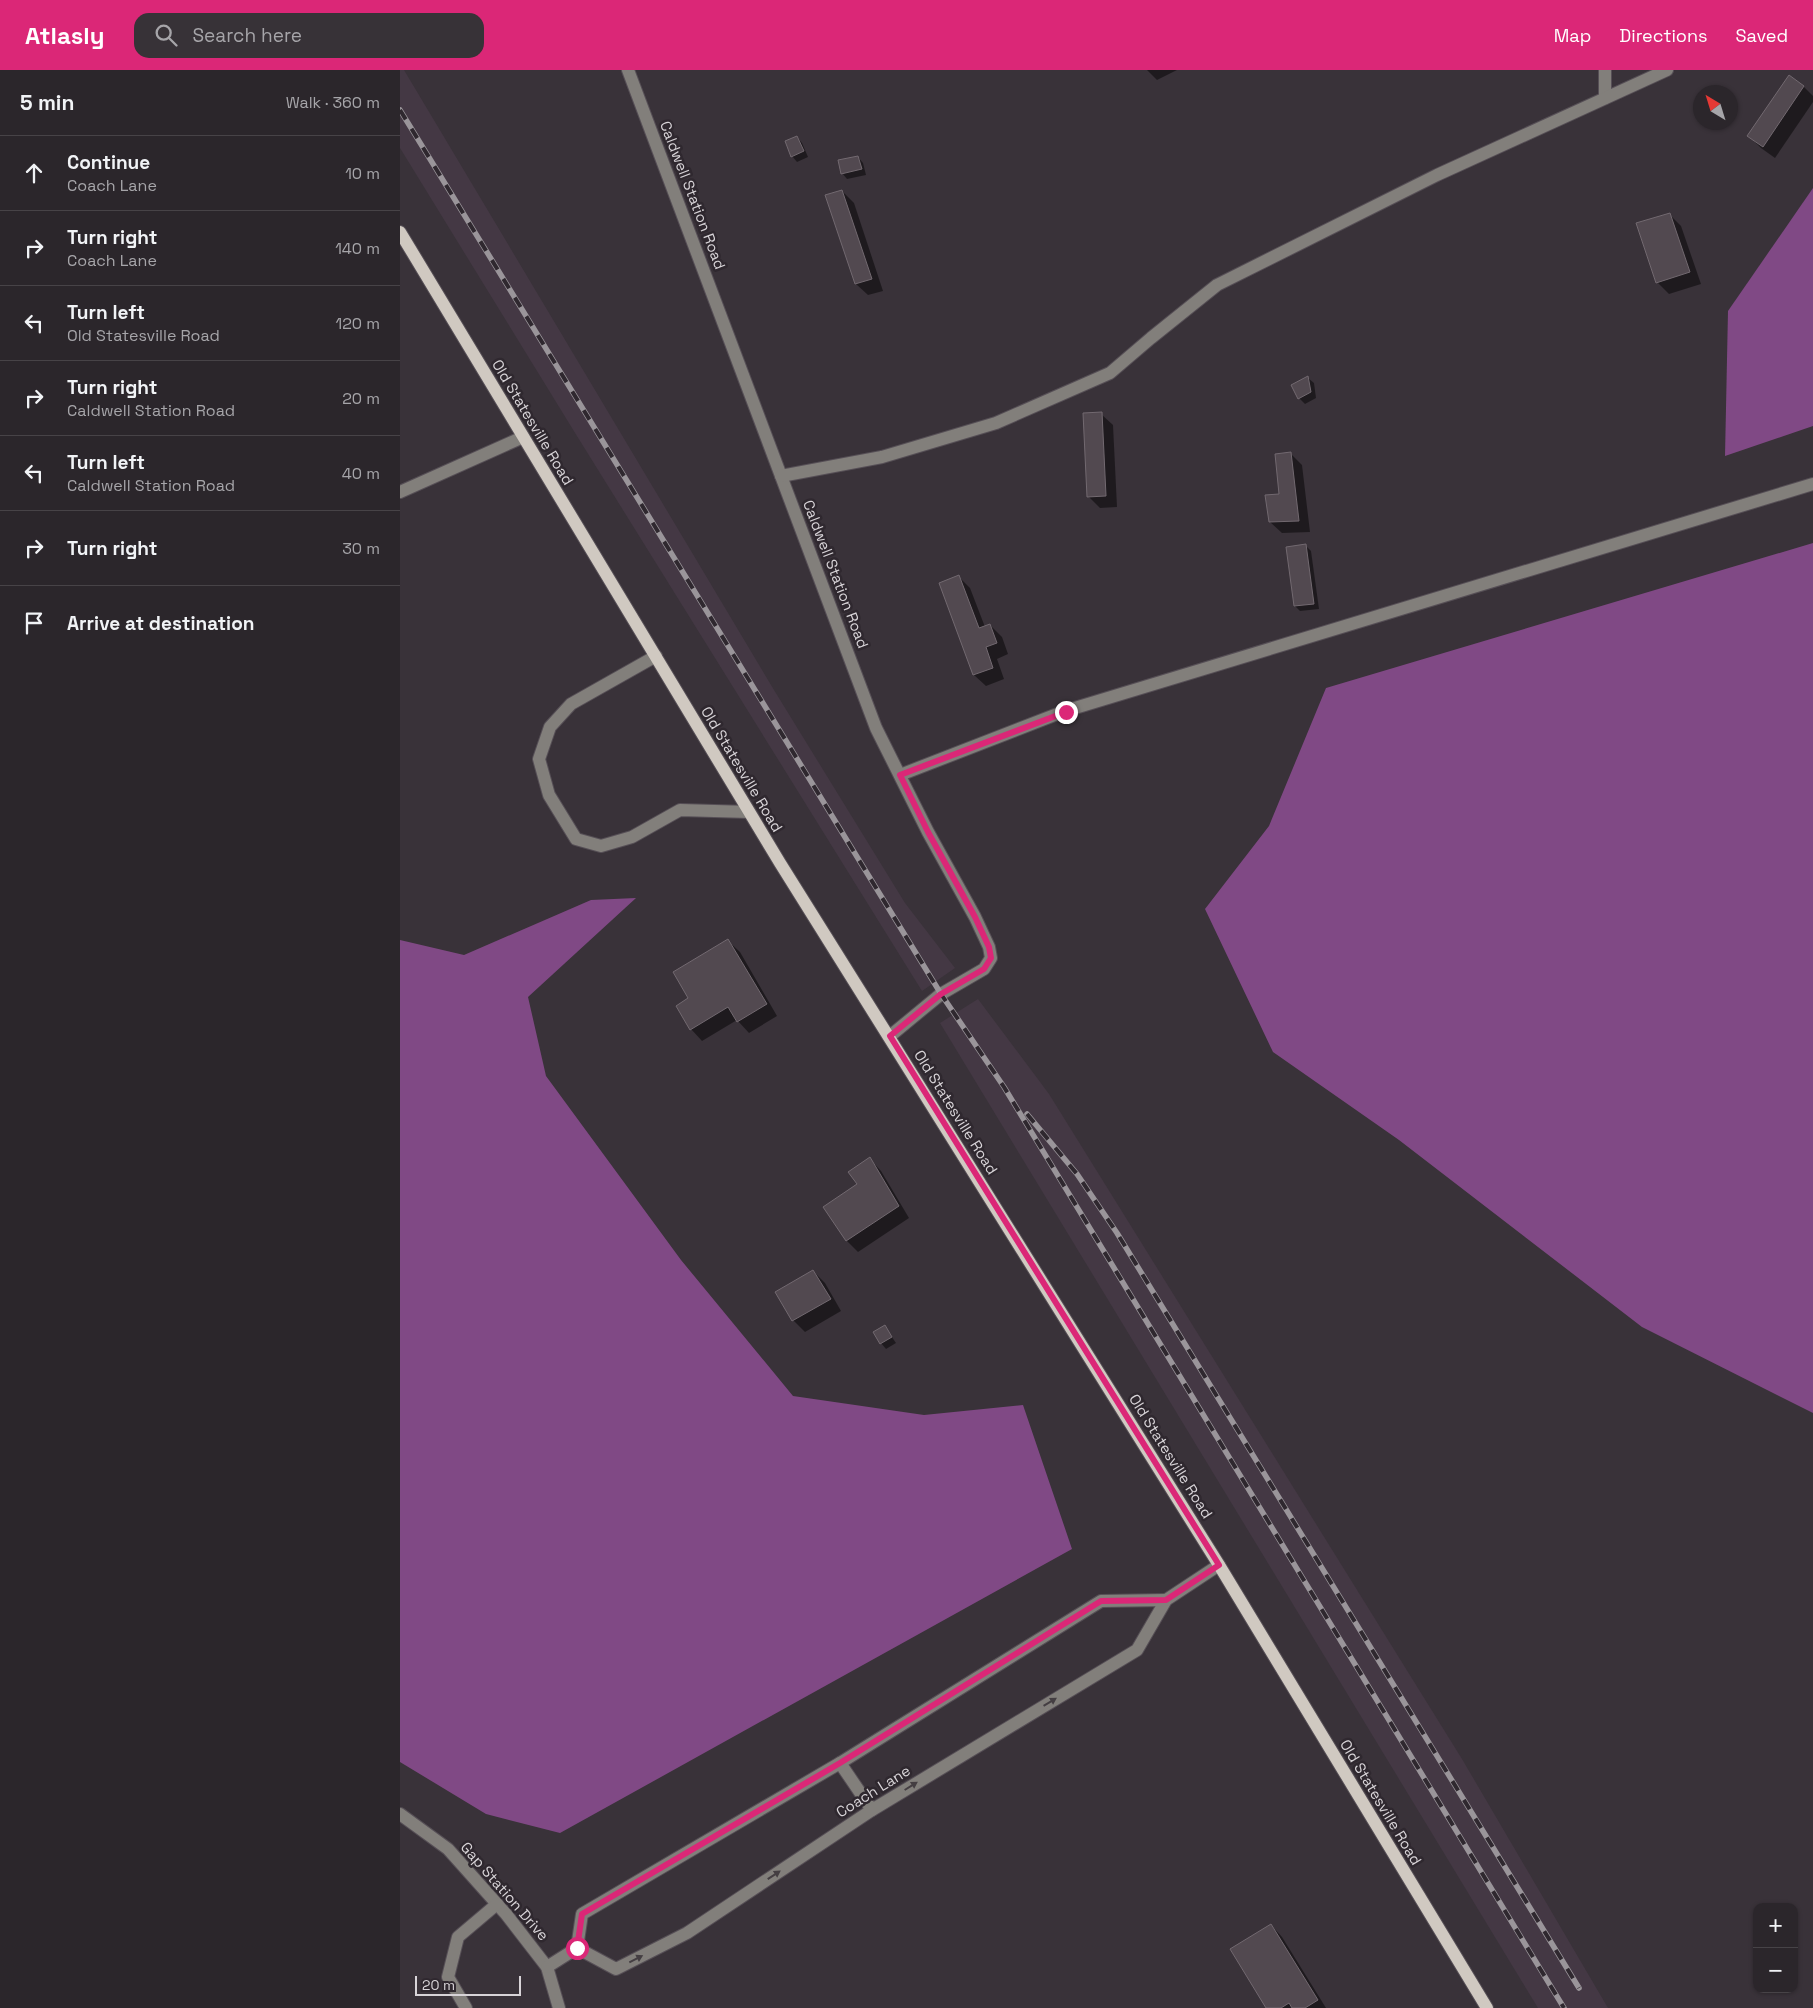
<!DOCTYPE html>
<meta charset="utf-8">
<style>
:root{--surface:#2b262b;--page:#373237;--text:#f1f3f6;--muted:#a6a5a9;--line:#474347;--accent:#db2777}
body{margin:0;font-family:"Space Grotesk",sans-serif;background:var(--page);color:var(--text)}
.controls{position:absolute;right:15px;bottom:15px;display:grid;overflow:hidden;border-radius:10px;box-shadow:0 1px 4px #0004}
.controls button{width:45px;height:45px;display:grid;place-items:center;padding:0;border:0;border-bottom:1px solid var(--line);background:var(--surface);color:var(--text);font:25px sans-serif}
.compass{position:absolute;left:1293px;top:15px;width:45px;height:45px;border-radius:50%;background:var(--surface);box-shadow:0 1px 4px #0004;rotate:322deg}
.scale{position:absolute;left:15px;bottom:12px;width:106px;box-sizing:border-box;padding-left:5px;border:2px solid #d8d4d8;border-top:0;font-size:14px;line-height:18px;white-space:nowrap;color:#d8d4d8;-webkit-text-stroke:4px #2f282f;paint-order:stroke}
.stop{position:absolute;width:15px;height:15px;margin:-11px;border:4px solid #db2777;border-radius:50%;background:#fff}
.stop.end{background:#db2777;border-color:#fff;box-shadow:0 1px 5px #0008}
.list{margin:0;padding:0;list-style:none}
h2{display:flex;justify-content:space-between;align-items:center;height:65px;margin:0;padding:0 20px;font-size:21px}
h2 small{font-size:16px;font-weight:400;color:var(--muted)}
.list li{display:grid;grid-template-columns:32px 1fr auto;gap:15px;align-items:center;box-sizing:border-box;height:75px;padding:0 20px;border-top:1px solid var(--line)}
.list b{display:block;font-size:19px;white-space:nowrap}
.list p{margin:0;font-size:16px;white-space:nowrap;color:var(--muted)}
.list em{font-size:16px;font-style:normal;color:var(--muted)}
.icon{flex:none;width:28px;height:28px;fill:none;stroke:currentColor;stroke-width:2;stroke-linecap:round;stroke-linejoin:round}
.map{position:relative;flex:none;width:1413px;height:1938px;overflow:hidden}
header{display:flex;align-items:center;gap:30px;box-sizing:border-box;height:70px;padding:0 25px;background:var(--accent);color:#fff}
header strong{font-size:24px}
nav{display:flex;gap:28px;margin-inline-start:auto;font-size:18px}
.search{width:350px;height:45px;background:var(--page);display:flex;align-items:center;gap:12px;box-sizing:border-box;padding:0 18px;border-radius:15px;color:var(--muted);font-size:19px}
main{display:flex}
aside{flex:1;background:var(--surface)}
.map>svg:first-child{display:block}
.built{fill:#443844}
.forest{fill:#804985}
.shadow{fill:#0007}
.building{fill:#524950;stroke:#726970}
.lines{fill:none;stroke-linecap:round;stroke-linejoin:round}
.minor-casing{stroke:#564f56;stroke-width:14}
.major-casing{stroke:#564f56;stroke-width:14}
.minor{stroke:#827f7b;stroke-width:12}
.major{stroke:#d0c9c1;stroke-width:12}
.rail-casing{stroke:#9a959a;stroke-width:5.5}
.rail{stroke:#2f282f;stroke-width:4;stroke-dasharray:11;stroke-linecap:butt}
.oneway{fill:#443e42}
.route{stroke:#db2777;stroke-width:6}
.labels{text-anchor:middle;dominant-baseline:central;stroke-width:5;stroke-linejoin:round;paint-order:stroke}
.street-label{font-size:15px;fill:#d8d4d8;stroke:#2f282f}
</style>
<header>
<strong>Atlasly</strong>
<div class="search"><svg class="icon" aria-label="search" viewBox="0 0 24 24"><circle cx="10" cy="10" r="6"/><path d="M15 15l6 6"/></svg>Search here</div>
<nav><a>Map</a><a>Directions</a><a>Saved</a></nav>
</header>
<main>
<aside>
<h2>5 min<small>Walk · 360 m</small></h2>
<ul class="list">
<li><svg class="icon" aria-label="ahead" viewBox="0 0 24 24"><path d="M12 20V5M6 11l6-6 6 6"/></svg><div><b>Continue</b><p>Coach Lane</p></div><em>10 m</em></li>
<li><svg class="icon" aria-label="right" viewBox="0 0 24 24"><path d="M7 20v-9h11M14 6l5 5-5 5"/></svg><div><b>Turn right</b><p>Coach Lane</p></div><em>140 m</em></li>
<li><svg class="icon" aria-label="left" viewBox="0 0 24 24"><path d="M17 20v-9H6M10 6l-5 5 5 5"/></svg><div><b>Turn left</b><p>Old Statesville Road</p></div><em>120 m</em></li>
<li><svg class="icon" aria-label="right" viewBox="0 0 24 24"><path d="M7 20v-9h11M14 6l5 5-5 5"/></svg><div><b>Turn right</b><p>Caldwell Station Road</p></div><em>20 m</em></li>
<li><svg class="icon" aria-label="left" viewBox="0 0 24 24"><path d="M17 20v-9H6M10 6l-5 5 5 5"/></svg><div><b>Turn left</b><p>Caldwell Station Road</p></div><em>40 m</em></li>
<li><svg class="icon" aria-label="right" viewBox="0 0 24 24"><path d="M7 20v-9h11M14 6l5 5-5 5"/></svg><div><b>Turn right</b></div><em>30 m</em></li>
<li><svg class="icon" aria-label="arrive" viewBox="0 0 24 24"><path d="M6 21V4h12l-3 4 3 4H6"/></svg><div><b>Arrive at destination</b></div></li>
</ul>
</aside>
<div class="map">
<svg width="1413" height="1938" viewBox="0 0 1413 1938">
<rect width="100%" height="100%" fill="#393239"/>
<g class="built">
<path d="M0,0H4L374,620L505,833L555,898L522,921L172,358L0,78Z"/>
<path d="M578,929L649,1024L1062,1689L1208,1938H1138L540,953Z"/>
</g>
<g class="forest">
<path d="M1413,118V356L1325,386L1328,241Z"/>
<path d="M1413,473V1343L1242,1257L999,1070L873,982L805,839L869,756L926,618Z"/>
<path d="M236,828L128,927L146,1006L281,1190L393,1326L524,1345L623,1335L672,1479L160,1763L86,1744L0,1692V870L64,885L191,830Z"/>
</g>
<g class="shadow">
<path d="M747,0H777L757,10Z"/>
<path d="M1389,7L1404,17L1413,26V32L1375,88L1361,78L1349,66Z"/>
<path d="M397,67L402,73L408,87L397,92L392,86Z"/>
<path d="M458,87L463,93L466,105L447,109L442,103Z"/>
<path d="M442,121L454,133L483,221L468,225L456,214Z"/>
<path d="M1269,144L1281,156L1301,214L1269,224L1258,213L1238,154Z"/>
<path d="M908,308L914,313L916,328L905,334L899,328L893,316Z"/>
<path d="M701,344L713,355L717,437L700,438L688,426Z"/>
<path d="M891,384L902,395L910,462L882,463L870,452L881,425Z"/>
<path d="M905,475L911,481L919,539L900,541L895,536Z"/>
<path d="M559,507L570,518L585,557L590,555L602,567L608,584L597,589L604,609L586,616L574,605L540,514Z"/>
<path d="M328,871L340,882L377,946L349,963L337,950L302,971L291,959Z"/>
<path d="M470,1089L481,1101L509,1148L458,1182L447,1171L458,1115Z"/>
<path d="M413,1201L425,1213L441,1241L405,1262L393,1250L376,1223Z"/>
<path d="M485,1257L496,1273L486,1279L481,1273Z"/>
<path d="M871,1855L882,1867L926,1938H867Z"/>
</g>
<g class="building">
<path d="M1389,5L1404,16L1363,77L1347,66Z"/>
<path d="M397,66L404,81L391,87L385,71Z"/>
<path d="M458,86L462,99L441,104L438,90Z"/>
<path d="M442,120L472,209L455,214L425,125Z"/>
<path d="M1270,143L1290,202L1256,213L1236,153Z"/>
<path d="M908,306L911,322L898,329L891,315Z"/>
<path d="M702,342L706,426L687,427L683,343Z"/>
<path d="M891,382L899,451L869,452L865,425L879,424L875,384Z"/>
<path d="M906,474L914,534L894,536L886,477Z"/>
<path d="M559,505L579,558L590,554L597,573L586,577L593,598L573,605L539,513Z"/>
<path d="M328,869L367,934L337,952L328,937L290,960L276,936L288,928L273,902Z"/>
<path d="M470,1087L499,1136L446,1171L423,1137L457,1114L448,1102Z"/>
<path d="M413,1200L431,1229L392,1251L375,1222Z"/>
<path d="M485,1255L492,1267L480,1274L473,1262Z"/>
<path d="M871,1854L918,1930L905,1938H892L889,1933L881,1938H866L830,1879Z"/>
</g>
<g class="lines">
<defs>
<g id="minor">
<path d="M228,0L476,658L528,762L575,847L589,877L591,888L584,899L541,924L490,966"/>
<path d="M1205,28V0"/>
<path d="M381,406L482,387L596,353L710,303L751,268L817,215L1037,105L1267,0"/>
<path d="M0,422L123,367"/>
<path d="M256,586L171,634L150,657L139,689L149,725L176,769L201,776L232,767L280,740L349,742"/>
<path d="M500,705L665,641L1413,414"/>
<path d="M440,1693L472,1740"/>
<path d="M0,1744L48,1779L106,1844L147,1897L159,1938"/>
<path d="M177,1878L216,1899L287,1863L472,1740L737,1580L766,1530L819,1495"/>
<path d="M177,1878L182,1844L440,1693L701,1531L766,1530"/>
<path d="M147,1897L177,1878"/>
<path d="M66,1938L48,1907L58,1867L97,1834"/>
</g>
<path id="major" d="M0,162L380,793L819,1495L1087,1938"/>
</defs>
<use href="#minor" class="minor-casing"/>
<use href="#major" class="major-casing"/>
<use href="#minor" class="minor"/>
<use href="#major" class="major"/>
<defs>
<g id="rail">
<path d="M0,40L541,924L604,1017L1164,1938"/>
<path d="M627,1044L677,1104L717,1163L1179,1918"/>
</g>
</defs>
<use href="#rail" class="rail-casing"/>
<use href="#rail" class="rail"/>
</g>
<defs><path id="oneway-solid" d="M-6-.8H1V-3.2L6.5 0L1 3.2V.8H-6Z" transform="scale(1.25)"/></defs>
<g class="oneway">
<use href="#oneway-solid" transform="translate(650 1632) rotate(-31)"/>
<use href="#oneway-solid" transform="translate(511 1716) rotate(-32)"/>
<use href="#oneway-solid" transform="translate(374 1805) rotate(-33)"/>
<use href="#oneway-solid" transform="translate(236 1889) rotate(-27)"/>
</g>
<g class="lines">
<path class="route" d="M177,1878L182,1844L440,1693L701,1531L766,1530L819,1495L490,966L541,924L584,899L591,888L589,877L575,847L528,762L500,705L666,642"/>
</g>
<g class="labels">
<g class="street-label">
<text transform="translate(293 125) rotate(69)">Caldwell Station Road</text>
<text transform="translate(133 352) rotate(59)">Old Statesville Road</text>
<text transform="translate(436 504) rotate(69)">Caldwell Station Road</text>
<text transform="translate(342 699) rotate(59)">Old Statesville Road</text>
<text transform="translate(556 1042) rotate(58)">Old Statesville Road</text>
<text transform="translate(771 1386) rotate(58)">Old Statesville Road</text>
<text transform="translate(473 1721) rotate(-32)">Coach Lane</text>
<text transform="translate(981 1732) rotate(59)">Old Statesville Road</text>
<text transform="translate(105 1821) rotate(49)">Gap Station Drive</text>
</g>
</g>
</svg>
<div class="controls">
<button>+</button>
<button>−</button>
</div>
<svg class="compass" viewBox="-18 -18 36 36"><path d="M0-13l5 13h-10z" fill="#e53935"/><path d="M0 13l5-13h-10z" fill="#a6a5a9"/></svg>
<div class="scale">20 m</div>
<div class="stop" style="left:177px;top:1878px"></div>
<div class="stop end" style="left:666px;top:642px"></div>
</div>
</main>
